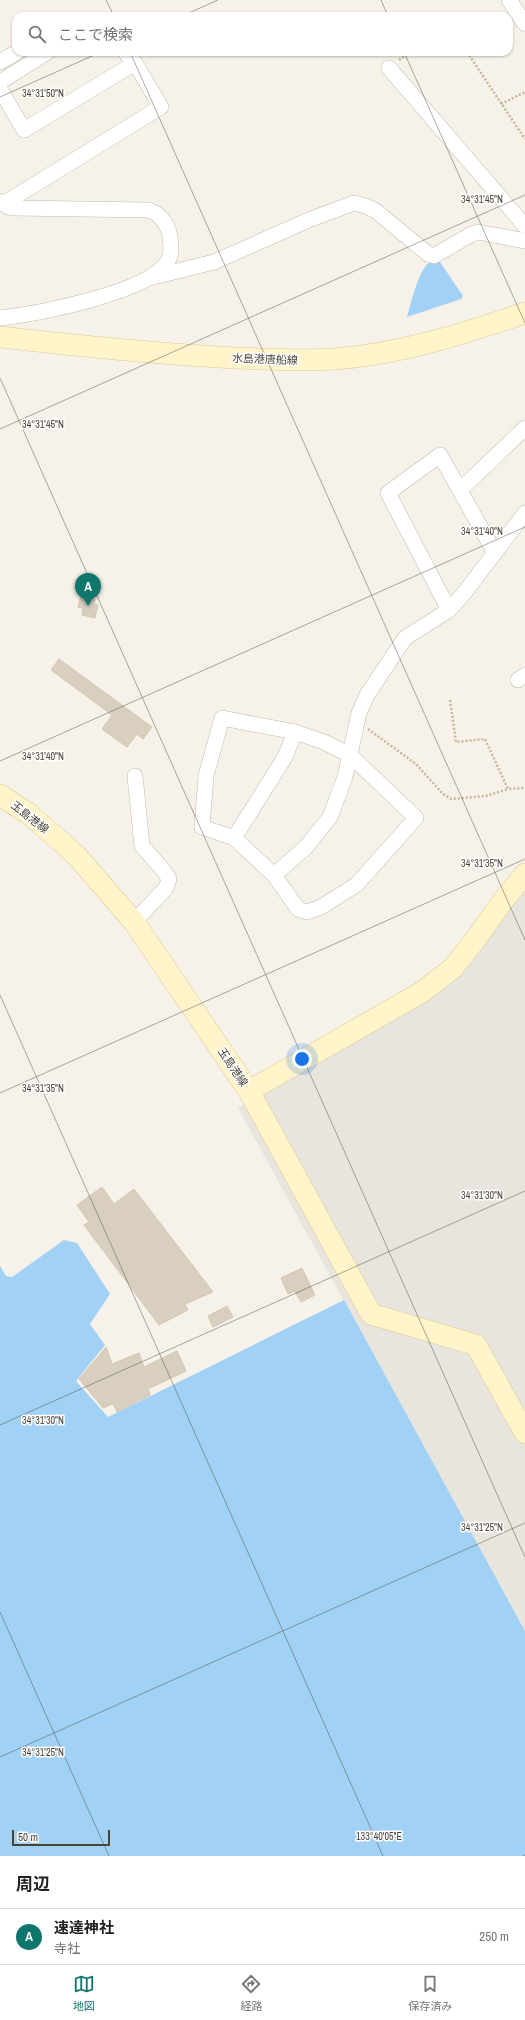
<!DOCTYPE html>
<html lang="ja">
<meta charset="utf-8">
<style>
:root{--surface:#fff;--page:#f2f2f2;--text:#202124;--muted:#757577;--line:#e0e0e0;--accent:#0f766e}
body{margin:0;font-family:"Archivo Narrow","Noto Sans JP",sans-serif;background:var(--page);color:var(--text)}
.scale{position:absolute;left:12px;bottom:10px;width:98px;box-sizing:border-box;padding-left:4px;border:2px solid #4a4337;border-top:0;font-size:11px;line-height:14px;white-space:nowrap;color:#4a4337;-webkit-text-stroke:3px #fff;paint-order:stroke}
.you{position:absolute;left:302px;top:1059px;width:14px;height:14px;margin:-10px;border:3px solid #fff;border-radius:50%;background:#1a73e8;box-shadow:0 0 0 6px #1a73e833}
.badge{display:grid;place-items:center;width:26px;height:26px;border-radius:50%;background:var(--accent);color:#fff;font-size:13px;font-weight:700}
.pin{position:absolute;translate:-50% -33px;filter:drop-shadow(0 1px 2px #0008)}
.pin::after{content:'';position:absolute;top:21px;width:14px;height:12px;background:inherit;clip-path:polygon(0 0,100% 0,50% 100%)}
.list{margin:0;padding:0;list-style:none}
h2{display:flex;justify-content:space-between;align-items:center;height:52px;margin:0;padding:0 16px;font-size:17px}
h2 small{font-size:13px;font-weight:400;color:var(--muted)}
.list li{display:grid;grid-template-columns:26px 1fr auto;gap:12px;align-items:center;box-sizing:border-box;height:56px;padding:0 16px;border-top:1px solid var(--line)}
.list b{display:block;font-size:15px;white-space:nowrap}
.list p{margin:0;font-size:13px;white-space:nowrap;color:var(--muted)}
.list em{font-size:13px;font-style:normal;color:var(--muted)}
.icon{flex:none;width:22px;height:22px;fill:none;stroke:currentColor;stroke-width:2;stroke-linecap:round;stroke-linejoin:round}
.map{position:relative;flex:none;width:525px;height:1856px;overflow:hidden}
.search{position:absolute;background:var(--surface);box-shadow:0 1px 3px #0004;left:12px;right:12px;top:12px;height:44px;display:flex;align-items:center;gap:10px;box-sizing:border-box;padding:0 14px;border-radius:12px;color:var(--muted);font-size:15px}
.sheet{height:108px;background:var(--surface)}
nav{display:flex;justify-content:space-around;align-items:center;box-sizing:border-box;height:56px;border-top:1px solid var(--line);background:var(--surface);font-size:11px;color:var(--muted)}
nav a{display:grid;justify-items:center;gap:2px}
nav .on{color:var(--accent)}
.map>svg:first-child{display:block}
.industrial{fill:#e8e4de}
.water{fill:#a2d1f6}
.building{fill:#d8cfbe;stroke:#d4c7b0}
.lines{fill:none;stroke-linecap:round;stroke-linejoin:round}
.street-casing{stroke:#c2bbab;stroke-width:16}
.secondary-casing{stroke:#d9c996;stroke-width:22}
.path{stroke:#c5b79b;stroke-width:2.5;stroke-dasharray:2 2;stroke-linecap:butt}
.street{stroke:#fff;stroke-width:15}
.secondary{stroke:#fff4ca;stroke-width:21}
.ticks{fill:none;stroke:#4a4337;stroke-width:1;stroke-opacity:0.45}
.labels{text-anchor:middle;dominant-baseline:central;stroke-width:3;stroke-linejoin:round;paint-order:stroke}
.street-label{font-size:11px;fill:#4a4337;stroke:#fff}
.ticks-label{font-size:10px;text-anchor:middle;fill:#4a4337;stroke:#fff;stroke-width:3;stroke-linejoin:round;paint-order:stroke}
</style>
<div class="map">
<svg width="525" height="1856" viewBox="0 0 525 1856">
<rect width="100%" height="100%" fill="#f6f2e9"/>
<path class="industrial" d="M525,885V1631L238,1108L425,998Z"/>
<g class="water">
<path d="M438,259L463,296L461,299L407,317C411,304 418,271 429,263C431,261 435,260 438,259Z"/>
<path d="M64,1240L77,1243L110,1294L90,1324L105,1345L76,1381L108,1417L344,1300L525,1631V1856H0V1266L6,1276L12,1277Z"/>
</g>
<g class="building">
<path d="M81,596L95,599L94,604L98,605L95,618L82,615L83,608L78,607Z"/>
<path d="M59,659L152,727L143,739L137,734L127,747L102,729L112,715L51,670Z"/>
<path d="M102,1187L114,1204L134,1189L213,1292L185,1304L188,1310L159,1325L84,1225L89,1222L77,1205Z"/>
<path d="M302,1268L315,1295L301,1302L295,1291L288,1294L281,1278Z"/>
<path d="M227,1306L233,1317L213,1327L208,1316Z"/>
<path d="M106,1347L112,1364L139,1353L144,1367L177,1351L186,1371L148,1389L150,1395L117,1412L113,1404L103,1408L79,1379Z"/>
</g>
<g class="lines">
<defs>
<g id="street">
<path d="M509,0L525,24"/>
<path d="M0,62L17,52"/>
<path d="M389,68L525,226"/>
<path d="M0,82L48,52"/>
<path d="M0,89L24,130L135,63"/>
<path d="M0,201L8,207L13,208L149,210C162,215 168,224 170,237C171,246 172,253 168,261C149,293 36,314 0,318"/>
<path d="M3,204L161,107L135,63L125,52"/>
<path d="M149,278L214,262L311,219L354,203L366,206L376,211L428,254L434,256L470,235L478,232L525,241"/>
<path d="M460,490L525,428"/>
<path d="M449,610L388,493L440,455L495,553"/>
<path d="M518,680L525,675"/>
<path d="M222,718L295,732L324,742L350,755L416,818L356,885L321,907L307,912L298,909L274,875L234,838L202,827L206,776Z"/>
<path d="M234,838L285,757L295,732"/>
<path d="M274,875L306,847L330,817L345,777L359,713L367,695L405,638L449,610L465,592L525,513"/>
<path d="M134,922L166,888L169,879L164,871L142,846L135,776"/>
</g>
<g id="secondary">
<path d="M0,337C78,346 156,354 235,358C268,359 301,361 335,359C400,354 463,334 525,313"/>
<path d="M0,795L29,814L76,855L134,922L249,1091L371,1314L476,1345L525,1433"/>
<path d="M249,1091L422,992L453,968L478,936L502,902L525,874"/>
</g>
</defs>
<use href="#street" class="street-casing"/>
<use href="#secondary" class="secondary-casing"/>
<g class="path">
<path d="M467,52L525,139"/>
<path d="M399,60L410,52"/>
<path d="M501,104L525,92"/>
<path d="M450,700L456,742L485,739L508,789L525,788"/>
<path d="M368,729L416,764L443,794L451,799L486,796L508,789"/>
</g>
<use href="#street" class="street"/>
<use href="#secondary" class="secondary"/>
</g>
<path class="ticks" d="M106,0L114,16M381,0L388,16M182,16L218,0M130,52L525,940M404,52L525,323M0,97L101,52M0,378L525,1557M0,429L525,195M0,761L525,527M0,995L383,1856M0,1093L525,859M0,1425L525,1191M0,1612L109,1856M0,1757L525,1523M523,1856L525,1855"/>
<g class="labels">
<g class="street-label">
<text transform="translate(265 359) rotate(2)">水島港唐船線</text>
<text transform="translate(30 817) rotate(38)">玉島港線</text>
<text transform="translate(233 1067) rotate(56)">玉島港線</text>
</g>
</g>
<g class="ticks-label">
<text x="43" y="97">34°31'50"N</text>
<text x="482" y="203">34°31'45"N</text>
<text x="43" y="428">34°31'45"N</text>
<text x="482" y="535">34°31'40"N</text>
<text x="43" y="760">34°31'40"N</text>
<text x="482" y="867">34°31'35"N</text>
<text x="43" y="1092">34°31'35"N</text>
<text x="482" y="1199">34°31'30"N</text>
<text x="43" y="1424">34°31'30"N</text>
<text x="482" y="1531">34°31'25"N</text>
<text x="43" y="1756">34°31'25"N</text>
<text x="379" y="1840">133°40'05"E</text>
</g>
</svg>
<div class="scale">50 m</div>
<div class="you"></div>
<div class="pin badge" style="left:88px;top:606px">A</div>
<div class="search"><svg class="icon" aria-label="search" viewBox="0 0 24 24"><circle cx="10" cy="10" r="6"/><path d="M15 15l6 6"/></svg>ここで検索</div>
</div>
<section class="sheet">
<h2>周辺<small></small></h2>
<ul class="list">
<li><span class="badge">A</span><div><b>速達神社</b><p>寺社</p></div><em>250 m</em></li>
</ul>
</section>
<nav>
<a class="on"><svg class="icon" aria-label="map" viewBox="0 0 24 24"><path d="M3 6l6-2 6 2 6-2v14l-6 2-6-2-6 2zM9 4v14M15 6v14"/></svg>地図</a>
<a><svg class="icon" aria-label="directions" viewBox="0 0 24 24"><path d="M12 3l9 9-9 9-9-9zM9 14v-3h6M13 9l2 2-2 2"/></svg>経路</a>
<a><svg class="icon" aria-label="saved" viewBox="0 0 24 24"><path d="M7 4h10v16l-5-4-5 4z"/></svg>保存済み</a>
</nav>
